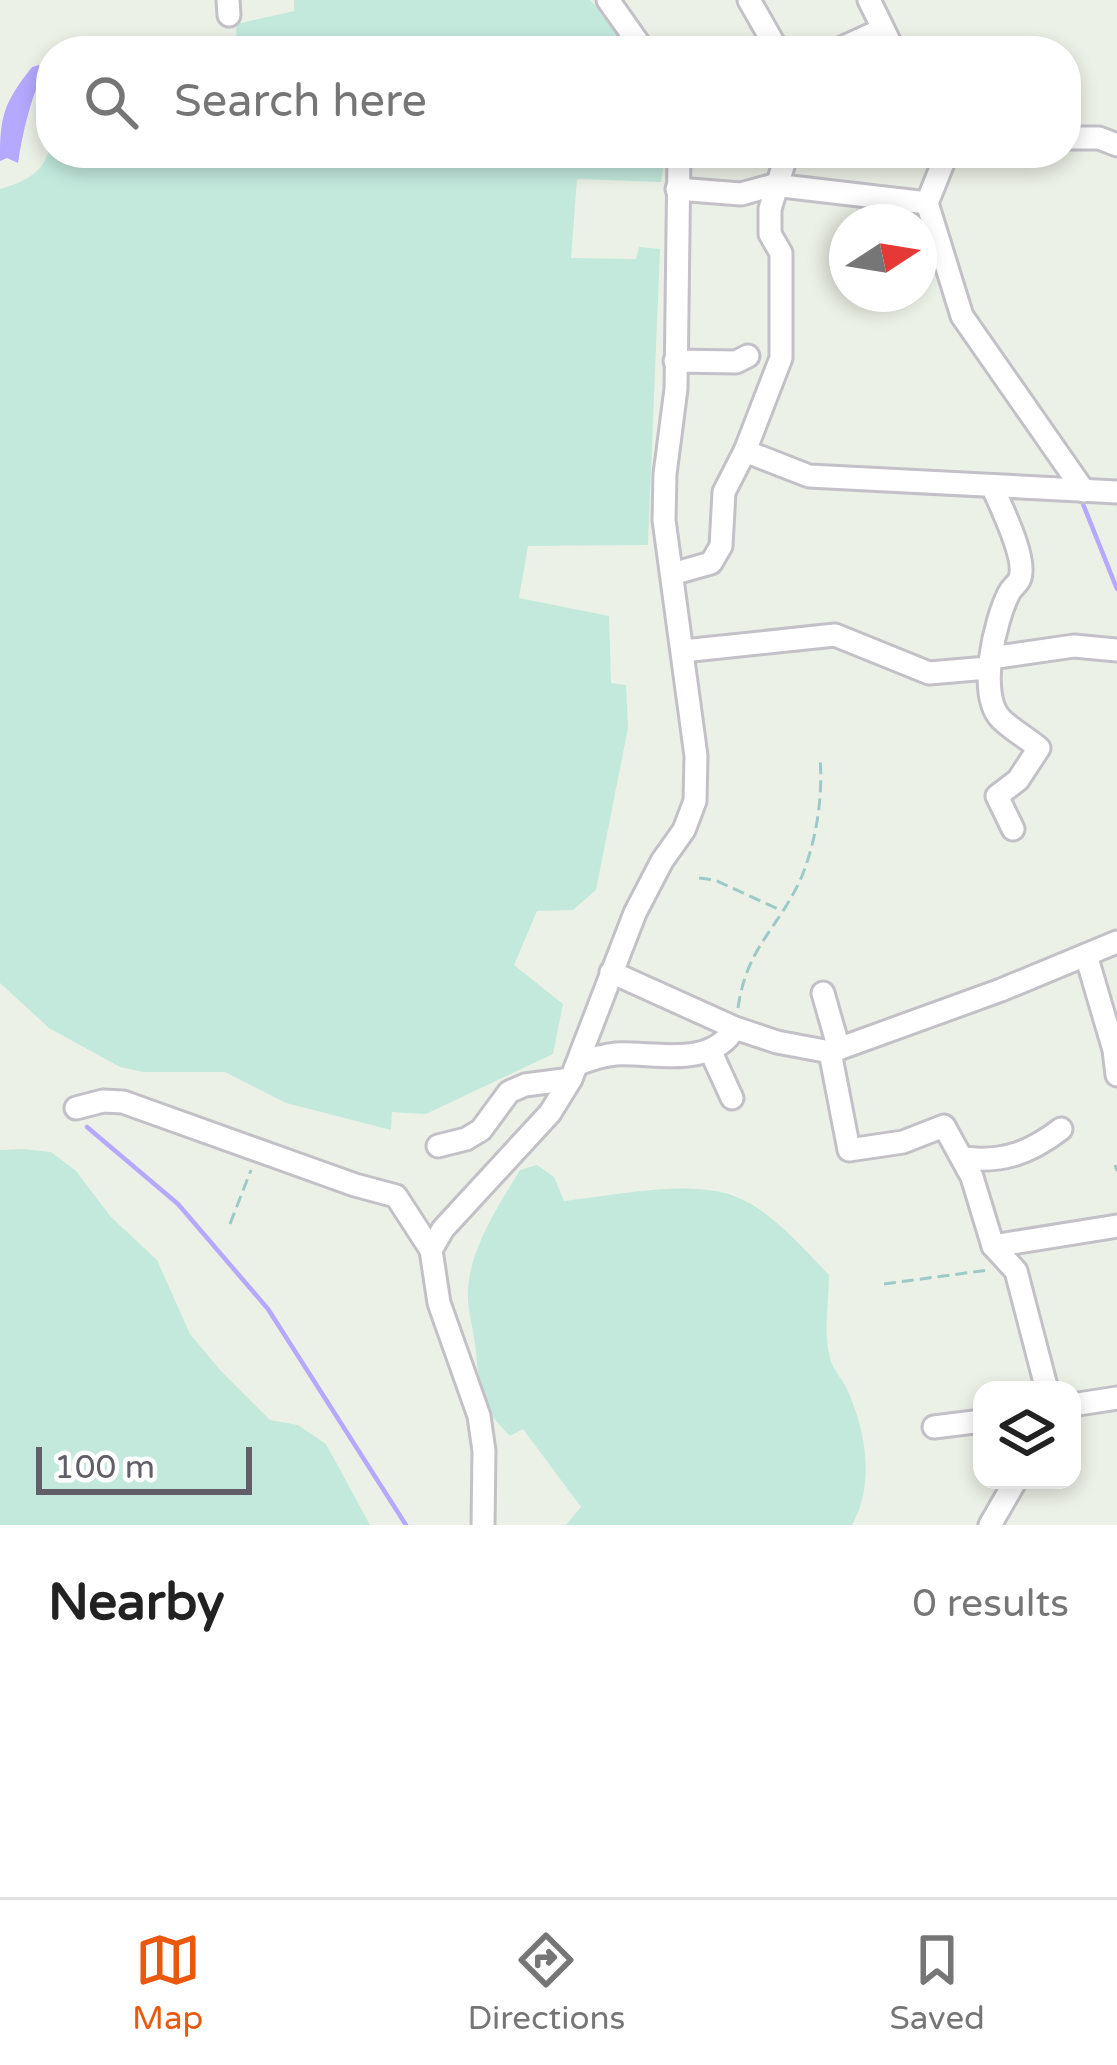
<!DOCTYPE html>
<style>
:root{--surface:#fff;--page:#f2f2f2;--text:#222;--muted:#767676;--line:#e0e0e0;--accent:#ea580c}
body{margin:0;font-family:"Varela Round",sans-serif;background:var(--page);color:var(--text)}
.controls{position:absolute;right:36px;bottom:36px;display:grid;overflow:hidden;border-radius:24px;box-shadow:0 6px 18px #0003}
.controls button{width:108px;height:108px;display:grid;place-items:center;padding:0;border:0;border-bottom:3px solid var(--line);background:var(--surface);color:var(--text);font:60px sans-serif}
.compass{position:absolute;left:829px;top:204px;width:108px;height:108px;border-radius:50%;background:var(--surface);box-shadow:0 6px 18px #0003;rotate:78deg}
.scale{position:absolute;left:36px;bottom:30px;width:216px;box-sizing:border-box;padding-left:12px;border:6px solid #615e68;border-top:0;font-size:33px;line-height:42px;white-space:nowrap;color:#615e68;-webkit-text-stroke:9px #fff;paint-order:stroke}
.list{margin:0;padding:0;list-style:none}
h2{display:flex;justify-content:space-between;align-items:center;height:156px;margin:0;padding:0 48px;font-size:51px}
h2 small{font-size:39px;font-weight:400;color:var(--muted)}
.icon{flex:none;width:66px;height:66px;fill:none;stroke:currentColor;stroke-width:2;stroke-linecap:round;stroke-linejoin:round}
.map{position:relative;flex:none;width:1117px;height:1525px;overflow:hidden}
.search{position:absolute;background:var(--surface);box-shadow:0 6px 18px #0003;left:36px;right:36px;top:36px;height:132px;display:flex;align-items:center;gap:30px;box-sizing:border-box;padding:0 42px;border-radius:48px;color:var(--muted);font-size:45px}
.sheet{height:372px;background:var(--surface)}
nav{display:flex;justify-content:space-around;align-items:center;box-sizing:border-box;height:168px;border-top:3px solid var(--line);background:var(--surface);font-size:33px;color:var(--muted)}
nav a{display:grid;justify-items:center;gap:6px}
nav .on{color:var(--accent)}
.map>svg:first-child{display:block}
.green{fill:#c3e9dd}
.water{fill:#b4a9ff}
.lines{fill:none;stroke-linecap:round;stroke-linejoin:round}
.stream{stroke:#b4a9ff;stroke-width:4.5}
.minor-casing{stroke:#c3c0c8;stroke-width:27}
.path{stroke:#9ccac9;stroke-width:3;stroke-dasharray:12 6;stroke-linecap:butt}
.minor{stroke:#fff;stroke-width:21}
</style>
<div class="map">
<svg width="1117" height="1525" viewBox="0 0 1117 1525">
<rect width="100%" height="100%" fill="#ecf1e7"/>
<g class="green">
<path d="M294,0H590L618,29L631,51H237L236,24L294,11Z"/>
<path d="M51,142V153H665L661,182L577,179L571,258L636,259L639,247L660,249L648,545L528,546L519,598L609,616L611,683L626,685L628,728L596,890L573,910L537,911L514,965L563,1004L553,1054L426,1114L392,1112L391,1130L286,1103L225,1072H143L120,1067L49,1028L0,983V189C27,181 46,172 51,142Z"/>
<path d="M22,1149L51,1152L76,1171L111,1217L157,1260L190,1334L221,1371L270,1420L298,1425L326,1444L370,1525H0V1150Z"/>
<path d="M537,1165L554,1177L564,1201C613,1196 688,1179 734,1196C770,1209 803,1248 829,1275C829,1303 823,1331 830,1358C833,1371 843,1379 848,1391C866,1433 875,1483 852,1525H566L581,1507L523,1429L510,1436C480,1406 480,1394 476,1353C475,1332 466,1310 468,1288C471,1246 499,1205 520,1170Z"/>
</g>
<path class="water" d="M39,65L42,74C29,105 23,131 18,163L7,158L0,161C0,116 3,104 32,67Z"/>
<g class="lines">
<g class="stream">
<path d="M1083,504L1117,589"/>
<path d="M87,1127L178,1204L268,1309L406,1525"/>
</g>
<defs>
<g id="minor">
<path d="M228,0L229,15"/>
<path d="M608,0L644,51"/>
<path d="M749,0L778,51"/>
<path d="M869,0L894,51"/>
<path d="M835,51L881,30"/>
<path d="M1066,138H1099L1117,145"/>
<path d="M947,153L927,203L962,316L1084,491"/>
<path d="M677,189L741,194L774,185L927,203"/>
<path d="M675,361L736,362L748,356"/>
<path d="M745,451L809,476L1117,492"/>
<path d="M993,488C1001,507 1027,558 1020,578C1018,584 1012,587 1009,593C995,620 977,695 1001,719C1012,730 1027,738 1039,748L1018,780L997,796L1013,829"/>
<path d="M672,574L711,563L721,546L724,492L745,451L781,358V253L770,234V209L787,153"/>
<path d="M683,651L835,635L929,673L988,668"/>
<path d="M991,658L1074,646L1117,650"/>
<path d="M1086,955L1114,1050L1117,1075"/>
<path d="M611,972L735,1028L777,1042L830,1052L1001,990L1117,942"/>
<path d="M823,993L839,1049"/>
<path d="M710,1050L732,1098"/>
<path d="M830,1052L849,1150L903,1142L944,1126L972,1177L993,1246L1016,1271L1047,1390"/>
<path d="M578,1064C591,1059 603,1055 616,1054C655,1052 710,1069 735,1028"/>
<path d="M76,1108L103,1101L123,1102L355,1185L396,1196L431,1250L439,1303L479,1416L484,1451L483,1525"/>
<path d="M438,1146L466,1139L481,1130L509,1092L525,1085L571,1079"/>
<path d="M963,1158C1002,1163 1030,1153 1061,1129"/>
<path d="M993,1246L1117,1226"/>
<path d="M431,1250L443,1229L550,1113L571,1079L635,913L662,861L684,830L695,801L696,756L664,520L665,474L676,389L679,153"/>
<path d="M1072,1405L1117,1398"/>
<path d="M934,1427L982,1421"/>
<path d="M990,1525L1016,1480"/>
</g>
</defs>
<use href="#minor" class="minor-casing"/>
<g class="path">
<path d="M699,878L715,880L780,910"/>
<path d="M738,1008C747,945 779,929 802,876C817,838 823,796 820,757"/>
<path d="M1115,1165L1117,1171"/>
<path d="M230,1224L251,1170"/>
<path d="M884,1284L988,1270"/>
</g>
<use href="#minor" class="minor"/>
</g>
</svg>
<div class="controls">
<button><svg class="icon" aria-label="layers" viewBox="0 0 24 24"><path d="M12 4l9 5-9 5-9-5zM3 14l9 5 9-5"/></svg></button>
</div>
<svg class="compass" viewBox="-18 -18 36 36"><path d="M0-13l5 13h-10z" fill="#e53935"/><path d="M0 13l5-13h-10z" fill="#767676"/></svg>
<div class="scale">100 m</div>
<div class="search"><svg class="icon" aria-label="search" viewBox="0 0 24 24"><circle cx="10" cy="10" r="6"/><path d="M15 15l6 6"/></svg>Search here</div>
</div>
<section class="sheet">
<h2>Nearby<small>0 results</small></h2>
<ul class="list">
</ul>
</section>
<nav>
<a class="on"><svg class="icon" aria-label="map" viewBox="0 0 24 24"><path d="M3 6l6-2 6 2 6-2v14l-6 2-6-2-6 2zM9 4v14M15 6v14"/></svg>Map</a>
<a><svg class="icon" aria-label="directions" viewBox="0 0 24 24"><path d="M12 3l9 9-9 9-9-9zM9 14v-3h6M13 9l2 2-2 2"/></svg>Directions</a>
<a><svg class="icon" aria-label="saved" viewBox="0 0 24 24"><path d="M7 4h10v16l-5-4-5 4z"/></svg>Saved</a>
</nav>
